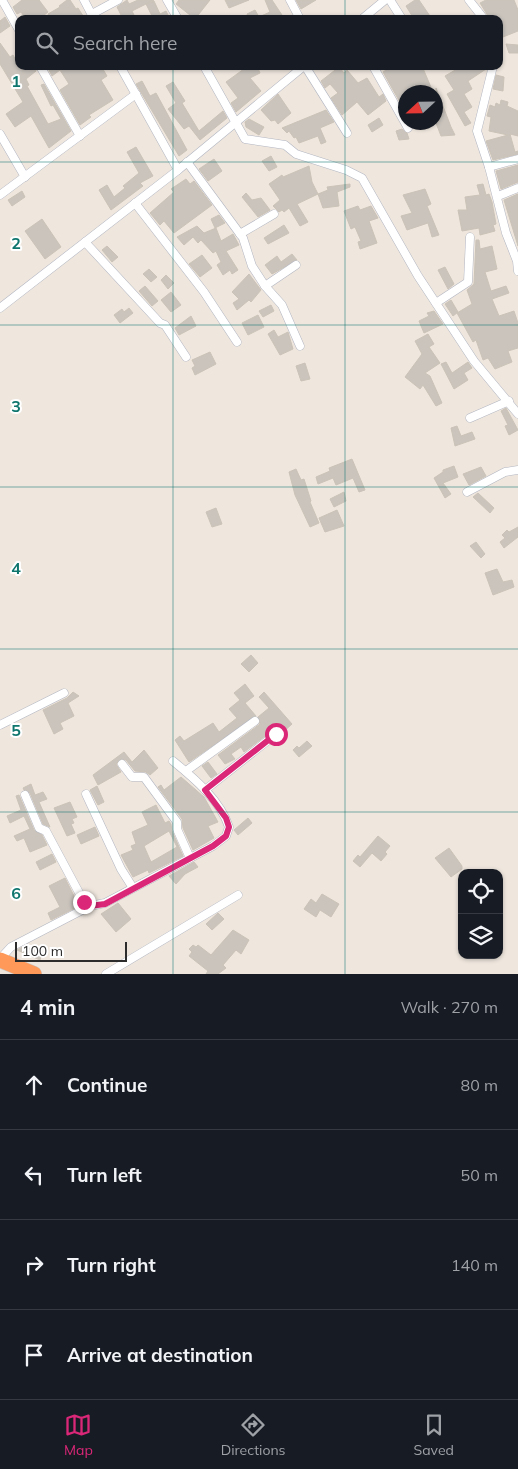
<!DOCTYPE html>
<meta charset="utf-8">
<style>
:root{--surface:#171b24;--page:#242831;--text:#f1f3f6;--muted:#9ea1a6;--line:#363941;--accent:#db2777}
body{margin:0;font-family:Mulish,sans-serif;background:var(--page);color:var(--text)}
.controls{position:absolute;right:15px;bottom:15px;display:grid;overflow:hidden;border-radius:10px;box-shadow:0 1px 4px #0004}
.controls button{width:45px;height:45px;display:grid;place-items:center;padding:0;border:0;border-bottom:1px solid var(--line);background:var(--surface);color:var(--text);font:25px sans-serif}
.compass{position:absolute;left:398px;top:85px;width:45px;height:45px;border-radius:50%;background:var(--surface);box-shadow:0 1px 4px #0004;rotate:248deg}
.scale{position:absolute;left:15px;bottom:12px;width:112px;box-sizing:border-box;padding-left:5px;border:2px solid #2c2c2c;border-top:0;font-size:14px;line-height:18px;white-space:nowrap;color:#2c2c2c;-webkit-text-stroke:4px #fff;paint-order:stroke}
.stop{position:absolute;width:15px;height:15px;margin:-11px;border:4px solid #db2777;border-radius:50%;background:#fff}
.stop.end{background:#db2777;border-color:#fff;box-shadow:0 1px 5px #0008}
.list{margin:0;padding:0;list-style:none}
h2{display:flex;justify-content:space-between;align-items:center;height:65px;margin:0;padding:0 20px;font-size:21px}
h2 small{font-size:16px;font-weight:400;color:var(--muted)}
.list li{display:grid;grid-template-columns:32px 1fr auto;gap:15px;align-items:center;box-sizing:border-box;height:90px;padding:0 20px;border-top:1px solid var(--line)}
.list b{display:block;font-size:19px;white-space:nowrap}
.list em{font-size:16px;font-style:normal;color:var(--muted)}
.icon{flex:none;width:28px;height:28px;fill:none;stroke:currentColor;stroke-width:2;stroke-linecap:round;stroke-linejoin:round}
.map{position:relative;flex:none;width:518px;height:974px;overflow:hidden}
.search{position:absolute;background:var(--surface);box-shadow:0 1px 4px #0004;left:15px;right:15px;top:15px;height:55px;display:flex;align-items:center;gap:12px;box-sizing:border-box;padding:0 18px;border-radius:10px;color:var(--muted);font-size:19px}
.sheet{height:425px;background:var(--surface)}
nav{display:flex;justify-content:space-around;align-items:center;box-sizing:border-box;height:70px;border-top:1px solid var(--line);background:var(--surface);font-size:14px;color:var(--muted)}
nav a{display:grid;justify-items:center;gap:2px}
nav .on{color:var(--accent)}
.map>svg:first-child{display:block}
.building{fill:#cac4bd;stroke:#cbc3b7;fill-rule:evenodd}
.lines{fill:none;stroke-linecap:round;stroke-linejoin:round}
.street-casing{stroke:#b2b5c1;stroke-width:9}
.highway-casing{stroke:#c8c8c8;stroke-width:16}
.street{stroke:#fff;stroke-width:8}
.highway{stroke:#ff9959;stroke-width:15}
.route{stroke:#db2777;stroke-width:6}
.grid{fill:none;stroke:#0f766e;stroke-width:1;stroke-opacity:0.55}
.grid-label{font-size:16px;text-anchor:middle;font-weight:bold;fill:#0f766e;stroke:#fff;stroke-width:4;stroke-linejoin:round;paint-order:stroke}
</style>
<div class="map">
<svg width="518" height="974" viewBox="0 0 518 974">
<rect width="100%" height="100%" fill="#efe7de"/>
<g class="building">
<path d="M22,0H39L48,12L39,19H26L21,12L17,14L13,7Z"/>
<path d="M67,0H70L76,9L78,8L85,19H51L48,14L60,7L59,6Z"/>
<path d="M127,0L129,4L138,0H154L132,11L136,19H123L117,7Z"/>
<path d="M179,0H210L195,19L176,4Z"/>
<path d="M225,0H249L229,8Z"/>
<path d="M265,0H272L282,15L273,19H249L247,14L255,10L259,17L270,12Z"/>
<path d="M296,0H316L301,9Z"/>
<path d="M415,0H419L432,19H414L406,6Z"/>
<path d="M486,0H514L518,10V31L503,37L499,19H490L480,3Z"/>
<path d="M154,1L160,14L166,11L170,19H150L153,18L146,4Z"/>
<path d="M5,17L10,26L0,33V21Z"/>
<path d="M0,43L10,57L13,55L19,66H34L36,71L26,79L29,85L27,86L48,124L61,119L53,105L51,106L41,85L44,84L71,131L49,148L31,116L15,127L6,114L23,102L0,64Z"/>
<path d="M506,44L518,45V53H509Z"/>
<path d="M47,66H101L107,76L101,80L113,100L89,115L91,117L80,125L60,90L69,84L60,70L52,76Z"/>
<path d="M248,66H257L260,73L250,78L261,91L236,112L231,103L238,98L226,82Z"/>
<path d="M392,66H422L433,92H406V101L401,104L383,72Z"/>
<path d="M462,66H487L486,69L468,81L472,89L464,94L472,107L464,112L471,123L465,126L447,94L454,90L445,76Z"/>
<path d="M339,67L344,73L347,70L358,83L367,78L379,97L383,94L386,101L368,115L357,102L342,115L331,98L338,93L330,84L325,88L321,81Z"/>
<path d="M496,75L504,77L503,91L493,89Z"/>
<path d="M142,81L150,96L156,93L187,150L179,156L136,84Z"/>
<path d="M173,82L185,101L182,103L199,131L223,111L227,118L200,140L189,126L184,129L168,109L176,103L166,86Z"/>
<path d="M436,88L451,127L455,135L441,136L436,123Z"/>
<path d="M278,94L291,113L278,124L275,120L271,121L261,110Z"/>
<path d="M501,100L508,102L507,106L518,111V136L510,134L515,152L518,151V154L493,160L486,141L508,135L489,131L491,117L487,116L490,105L495,107L496,103L500,105Z"/>
<path d="M326,110L334,122L320,128L326,142L321,144L318,136L299,143L296,137L294,138L289,131L287,133L282,128Z"/>
<path d="M379,118L383,125L372,132L368,125Z"/>
<path d="M249,119L264,127L259,135L246,127L245,122Z"/>
<path d="M402,129L407,133L409,139L399,140L396,131Z"/>
<path d="M136,147L153,176L140,183L143,186L111,210L99,190L107,185L114,197L125,188L123,186L139,173L127,152Z"/>
<path d="M271,156L277,167L269,171L262,161Z"/>
<path d="M214,159L222,171L208,181L199,169Z"/>
<path d="M518,165V182L501,189L496,171Z"/>
<path d="M309,166L312,182L318,194L297,204L308,222L300,226L289,208L284,212L282,210L279,212L273,206L280,200L269,184L282,175L283,177Z"/>
<path d="M186,179L190,184L194,181L212,205L174,233L164,221L160,225L150,213L174,192L171,189Z"/>
<path d="M350,184V187L337,192L339,206L323,208L318,194L328,190L327,187Z"/>
<path d="M483,184L486,195L489,194L492,202L496,224L493,225L495,231L480,235L479,228L462,231L458,210H467L465,197L480,195L477,185Z"/>
<path d="M425,189L431,204L427,206L439,235L432,237L428,223L407,230L401,216L412,213L403,195Z"/>
<path d="M22,191L25,197L12,206L8,200Z"/>
<path d="M246,193L252,200L261,198L270,210L258,217L242,197Z"/>
<path d="M518,194V246L504,200Z"/>
<path d="M358,206L360,210L371,206L378,218L369,221L377,243L360,249L358,242L361,241L355,227L351,229L344,211Z"/>
<path d="M219,215L225,223L215,228L211,219Z"/>
<path d="M42,219L61,247L45,259L25,231Z"/>
<path d="M284,225L289,233L268,244L264,238Z"/>
<path d="M197,226L204,233L216,228L221,241L233,234L239,245L226,251L238,270L232,274L230,270L223,275L217,265L221,262L216,251L213,253L201,240L198,243L193,237L184,245L177,237Z"/>
<path d="M476,240H479L480,249L492,246L497,269L485,272L491,291L506,286L509,293L492,299L499,316L514,311L518,323V348L508,351L512,362L495,369L488,358L483,360L476,340L473,342L457,313L472,304L467,290L474,284Z"/>
<path d="M107,246L118,257L112,262L102,250Z"/>
<path d="M292,254L297,260L272,274L265,265L277,256L281,262Z"/>
<path d="M202,255L212,268L200,277L189,264Z"/>
<path d="M445,267L454,284L448,289L438,270Z"/>
<path d="M149,269L157,277L151,282L143,274Z"/>
<path d="M249,274L261,290L251,302L249,300L237,310L233,303L239,299L232,292Z"/>
<path d="M166,275L174,283L168,289L161,280Z"/>
<path d="M145,286L158,301L152,306L139,291Z"/>
<path d="M171,292L181,305L171,312L161,300Z"/>
<path d="M451,300L458,312L453,316L445,304Z"/>
<path d="M271,305L274,311L263,317L259,311Z"/>
<path d="M129,308L133,313L120,323L114,315L122,309L124,312Z"/>
<path d="M434,311L443,324L424,333L419,321L429,316L427,313Z"/>
<path d="M258,315L264,327L248,335L242,323Z"/>
<path d="M191,316L196,326L179,335L175,328Z"/>
<path d="M274,330L278,337L288,332L293,349L280,355L268,334Z"/>
<path d="M428,334L434,344L429,347L440,363L425,373L430,376L442,403L436,406L423,385L420,389L405,377L422,354L415,341Z"/>
<path d="M210,352L216,364L195,375L192,368L195,366L192,360Z"/>
<path d="M446,362L452,373L468,362L472,368L464,373L468,380L454,389L441,364Z"/>
<path d="M305,363L310,379L301,381L296,366Z"/>
<path d="M506,408L518,430L509,435L505,426L508,425L501,411Z"/>
<path d="M457,426L461,436L472,432L475,439L455,446L451,428Z"/>
<path d="M352,459L365,490L359,492L353,478L336,485L333,478L318,484L316,477L330,471L329,468Z"/>
<path d="M454,466L458,477L443,483L451,494L445,498L434,478L443,472V470Z"/>
<path d="M481,467L486,476L469,485L463,474Z"/>
<path d="M296,469L301,480L304,479L311,501L310,502L319,523L310,527L295,495L289,472Z"/>
<path d="M344,492L346,501L334,507L330,499Z"/>
<path d="M478,493L494,508L490,513L473,497Z"/>
<path d="M216,508L222,524L212,527L206,512Z"/>
<path d="M337,510L344,526L325,532L319,518Z"/>
<path d="M518,527V537L504,548L500,542L505,538L502,535L507,530L509,532Z"/>
<path d="M476,542L485,554L481,558L470,546Z"/>
<path d="M497,569L503,582L512,580L514,587L493,595L485,573Z"/>
<path d="M251,655L258,663L249,672L241,664Z"/>
<path d="M245,684L254,696L245,703L256,716L189,762L175,740L180,736L184,741L213,723L219,732L237,718L229,709L240,700L234,693Z"/>
<path d="M73,692L79,696L68,703L74,716L60,723L63,729L54,734L43,710L67,698Z"/>
<path d="M264,692L292,724L282,733L279,729L273,730L244,752L241,747L231,754L235,759L225,764L218,755L260,724L258,717L269,708L259,697Z"/>
<path d="M307,741L312,746L299,757L293,750L297,746L299,748Z"/>
<path d="M144,750L158,768L150,775L146,772L135,771L126,760L121,759L116,764L121,772L98,785L93,775L124,752L132,762Z"/>
<path d="M208,762L217,774L211,778L202,766Z"/>
<path d="M181,777L204,797L218,822L208,826L214,838L193,850L183,828L182,819L158,787L161,785L164,790Z"/>
<path d="M31,784L35,795L43,792L47,799L39,802L50,827L43,824L30,793L24,790L23,788Z"/>
<path d="M97,786L104,802L98,805L90,790Z"/>
<path d="M19,795L34,830L42,835L47,845L30,852L24,838L17,841L14,836L30,829L24,816L10,823L7,816L21,810L16,796Z"/>
<path d="M70,802L77,817L72,819L74,823L71,824L75,833L67,836L54,808Z"/>
<path d="M156,805L165,823L169,821L171,824L172,831L183,856L149,873L148,870L133,877L121,855L133,850L131,846L136,844L132,832L148,825L142,812ZM169,831L177,847L151,862L144,846Z"/>
<path d="M248,818L252,823L238,835L234,830Z"/>
<path d="M95,827L99,836L81,844L77,835Z"/>
<path d="M378,836L390,846L385,852L387,854L381,861L372,853L360,867L353,861L358,855L360,857Z"/>
<path d="M449,848L462,866V869L451,877L435,858Z"/>
<path d="M52,854L56,862L40,870L36,862Z"/>
<path d="M194,862L198,867L185,874L176,884L169,876Z"/>
<path d="M65,878L79,906L51,920L48,913L60,907L49,886Z"/>
<path d="M322,894L339,904L331,917L320,910L316,917L304,909L311,899L316,903Z"/>
<path d="M118,903L131,919L116,932L101,914Z"/>
<path d="M218,913L224,919L212,930L206,924Z"/>
<path d="M233,930L249,940L241,954L236,950L223,965L226,968L218,974H206L208,971L189,956L192,952L189,949L193,945L196,947L198,945L211,955Z"/>
<path d="M28,944L27,947L42,953L40,960L17,950Z"/>
</g>
<g class="lines">
<defs>
<g id="street">
<path d="M2,0L19,30"/>
<path d="M84,0L94,19"/>
<path d="M167,0L178,19"/>
<path d="M290,0L300,19"/>
<path d="M390,0L402,19"/>
<path d="M469,0L484,19"/>
<path d="M92,14L118,0"/>
<path d="M362,19L385,0"/>
<path d="M40,66L80,136"/>
<path d="M120,66L178,170"/>
<path d="M204,66L245,139L285,145L296,154L346,170L362,178L418,276L474,361L518,414"/>
<path d="M305,66L347,133"/>
<path d="M373,66L408,128"/>
<path d="M493,66L477,131L489,167L506,233L517,261L518,271"/>
<path d="M0,134L25,177"/>
<path d="M187,162L243,238L252,266L265,286L282,305L300,346"/>
<path d="M489,167L518,159"/>
<path d="M0,195L136,94"/>
<path d="M498,196L518,188"/>
<path d="M135,203L204,292L237,342"/>
<path d="M240,234L274,214"/>
<path d="M85,242L160,323L165,325L186,357"/>
<path d="M265,286L296,265"/>
<path d="M436,303L468,282L470,237"/>
<path d="M0,308L178,170L304,66"/>
<path d="M470,418L509,401"/>
<path d="M467,492L505,472L518,470"/>
<path d="M0,725L64,693"/>
<path d="M122,764L132,777H144L177,822V829L190,858"/>
<path d="M186,771L255,721"/>
<path d="M205,790L276,734"/>
<path d="M86,794L121,869L133,888"/>
<path d="M25,795L39,828L46,831L84,902L90,906"/>
<path d="M0,959L11,947L90,906L105,903L213,846L226,836L229,827C220,800 195,779 173,761"/>
<path d="M106,974L238,895"/>
</g>
<path id="highway" d="M0,960L34,974"/>
</defs>
<use href="#street" class="street-casing"/>
<use href="#highway" class="highway-casing"/>
<use href="#street" class="street"/>
<use href="#highway" class="highway"/>
</g>
<g class="lines">
<path class="route" d="M84,902L90,906L105,904L213,846L226,836L229,827L226,818L205,790L276,734"/>
</g>
<path class="grid" d="M173,0V19M345,0V19M173,66V974M345,66V974M0,162H518M0,325H518M0,487H518M0,649H518M0,812H518"/>
<g class="grid-label">
<text x="16" y="87">1</text>
<text x="16" y="249">2</text>
<text x="16" y="412">3</text>
<text x="16" y="574">4</text>
<text x="16" y="736">5</text>
<text x="16" y="899">6</text>
</g>
</svg>
<div class="controls">
<button><svg class="icon" aria-label="locate" viewBox="0 0 24 24"><circle cx="12" cy="12" r="6"/><path d="M12 2v4M12 18v4M2 12h4M18 12h4"/></svg></button>
<button><svg class="icon" aria-label="layers" viewBox="0 0 24 24"><path d="M12 4l9 5-9 5-9-5zM3 14l9 5 9-5"/></svg></button>
</div>
<svg class="compass" viewBox="-18 -18 36 36"><path d="M0-13l5 13h-10z" fill="#e53935"/><path d="M0 13l5-13h-10z" fill="#9ea1a6"/></svg>
<div class="scale">100 m</div>
<div class="stop" style="left:276px;top:734px"></div>
<div class="stop end" style="left:84px;top:902px"></div>
<div class="search"><svg class="icon" aria-label="search" viewBox="0 0 24 24"><circle cx="10" cy="10" r="6"/><path d="M15 15l6 6"/></svg>Search here</div>
</div>
<section class="sheet">
<h2>4 min<small>Walk · 270 m</small></h2>
<ul class="list">
<li><svg class="icon" aria-label="ahead" viewBox="0 0 24 24"><path d="M12 20V5M6 11l6-6 6 6"/></svg><div><b>Continue</b></div><em>80 m</em></li>
<li><svg class="icon" aria-label="left" viewBox="0 0 24 24"><path d="M17 20v-9H6M10 6l-5 5 5 5"/></svg><div><b>Turn left</b></div><em>50 m</em></li>
<li><svg class="icon" aria-label="right" viewBox="0 0 24 24"><path d="M7 20v-9h11M14 6l5 5-5 5"/></svg><div><b>Turn right</b></div><em>140 m</em></li>
<li><svg class="icon" aria-label="arrive" viewBox="0 0 24 24"><path d="M6 21V4h12l-3 4 3 4H6"/></svg><div><b>Arrive at destination</b></div></li>
</ul>
</section>
<nav>
<a class="on"><svg class="icon" aria-label="map" viewBox="0 0 24 24"><path d="M3 6l6-2 6 2 6-2v14l-6 2-6-2-6 2zM9 4v14M15 6v14"/></svg>Map</a>
<a><svg class="icon" aria-label="directions" viewBox="0 0 24 24"><path d="M12 3l9 9-9 9-9-9zM9 14v-3h6M13 9l2 2-2 2"/></svg>Directions</a>
<a><svg class="icon" aria-label="saved" viewBox="0 0 24 24"><path d="M7 4h10v16l-5-4-5 4z"/></svg>Saved</a>
</nav>
